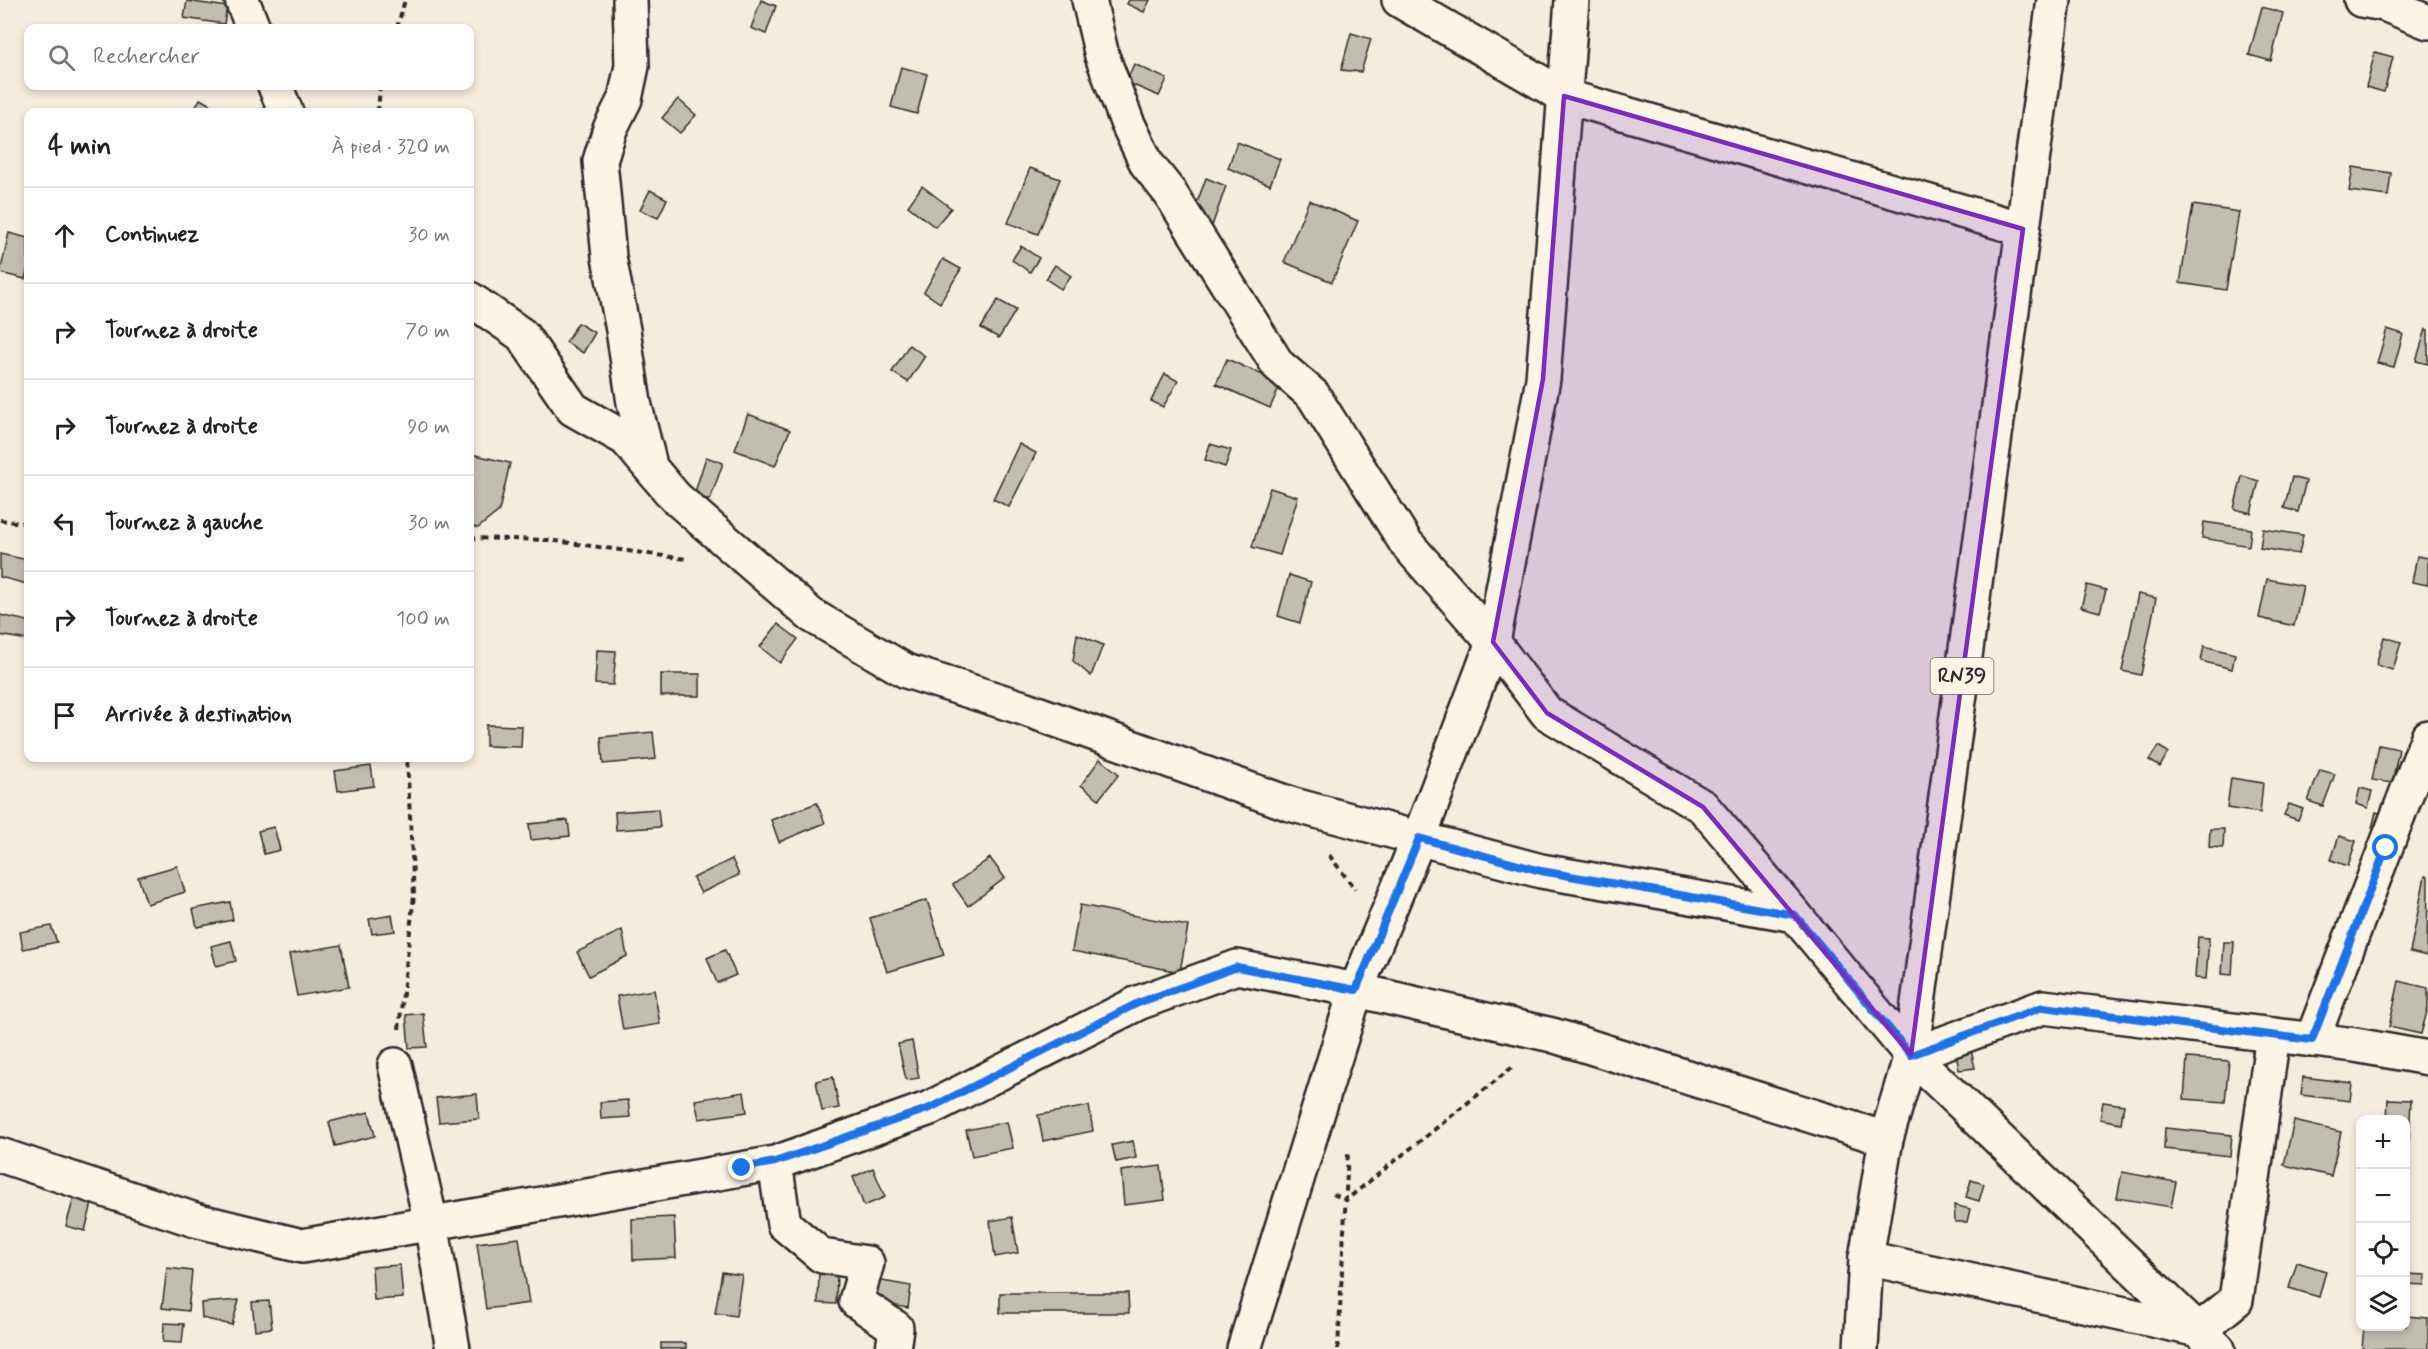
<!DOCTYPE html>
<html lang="fr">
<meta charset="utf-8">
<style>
:root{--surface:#fff;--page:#f2f2f2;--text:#222;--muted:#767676;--line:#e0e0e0}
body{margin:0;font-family:Mynerve,sans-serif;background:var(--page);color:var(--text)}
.controls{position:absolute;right:18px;bottom:18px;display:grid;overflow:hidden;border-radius:12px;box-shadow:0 3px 9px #0003}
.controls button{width:54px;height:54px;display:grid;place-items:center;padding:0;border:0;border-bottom:2px solid var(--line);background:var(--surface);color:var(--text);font:30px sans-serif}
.stop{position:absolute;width:18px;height:18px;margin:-14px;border:4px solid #1a73e8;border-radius:50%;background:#fff}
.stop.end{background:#1a73e8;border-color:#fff;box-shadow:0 2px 6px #0008}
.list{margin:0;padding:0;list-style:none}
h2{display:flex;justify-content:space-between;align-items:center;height:78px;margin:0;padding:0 24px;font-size:26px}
h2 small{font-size:20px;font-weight:400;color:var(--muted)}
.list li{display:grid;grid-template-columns:39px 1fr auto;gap:18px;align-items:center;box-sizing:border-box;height:96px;padding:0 24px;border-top:2px solid var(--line)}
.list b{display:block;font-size:22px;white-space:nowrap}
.list em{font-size:20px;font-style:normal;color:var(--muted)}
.icon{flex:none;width:33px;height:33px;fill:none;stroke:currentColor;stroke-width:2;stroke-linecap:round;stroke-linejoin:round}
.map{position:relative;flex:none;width:2428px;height:1349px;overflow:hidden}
.search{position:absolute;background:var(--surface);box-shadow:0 3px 9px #0003;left:24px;top:24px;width:450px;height:66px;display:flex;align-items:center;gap:15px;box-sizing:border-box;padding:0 21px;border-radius:12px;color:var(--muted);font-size:22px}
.panel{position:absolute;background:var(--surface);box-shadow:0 3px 9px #0003;left:24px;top:108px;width:450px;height:654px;border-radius:12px}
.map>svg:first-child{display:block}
.building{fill:#c2bdb1;stroke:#2b2b2b;stroke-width:1.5}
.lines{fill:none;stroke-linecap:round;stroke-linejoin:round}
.street-casing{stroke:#2b2b2b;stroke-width:38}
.highway-casing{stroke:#2b2b2b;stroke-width:38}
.path{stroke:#2b2b2b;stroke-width:4;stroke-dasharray:6 4.5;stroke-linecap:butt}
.street{stroke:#fcf5e5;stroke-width:33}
.highway{stroke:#fcf5e5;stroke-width:33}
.route{stroke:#1a73e8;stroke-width:8}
.marked{fill:#7b2cbf;fill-opacity:0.2;stroke:#7b2cbf;stroke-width:4.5;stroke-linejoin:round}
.labels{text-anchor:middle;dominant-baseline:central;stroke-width:5;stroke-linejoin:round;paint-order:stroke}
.shield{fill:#fcf5e5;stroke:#6a6863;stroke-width:1.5}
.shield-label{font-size:21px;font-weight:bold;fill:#2b2b2b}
</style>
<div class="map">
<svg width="2428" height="1349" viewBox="0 0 2428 1349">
<rect width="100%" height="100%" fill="#f4edde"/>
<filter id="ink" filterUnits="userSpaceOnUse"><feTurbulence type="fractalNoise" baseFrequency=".0167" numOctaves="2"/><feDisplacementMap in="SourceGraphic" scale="12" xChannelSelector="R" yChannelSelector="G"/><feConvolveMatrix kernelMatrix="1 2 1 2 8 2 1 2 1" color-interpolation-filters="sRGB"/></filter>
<g filter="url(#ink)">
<g class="building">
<path d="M761,0L776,6L766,34L751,28Z"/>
<path d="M1129,0H1150L1144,12L1127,4Z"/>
<path d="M187,1L227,7L224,24L184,18Z"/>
<path d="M2262,7L2283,13L2271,61L2249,55Z"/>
<path d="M1351,33L1371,39L1361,72L1341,70Z"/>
<path d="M2375,52L2393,57L2384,92L2366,87Z"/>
<path d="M1134,64L1167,79L1159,96L1126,82Z"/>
<path d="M901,67L927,74L917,114L891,107Z"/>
<path d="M200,99L218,109L219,112H193Z"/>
<path d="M678,99L696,115L680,133L662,118Z"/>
<path d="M1237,142L1280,159L1270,185L1228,168Z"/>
<path d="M2353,167L2391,173L2388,196L2349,191Z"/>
<path d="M1030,168L1060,179L1038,234L1008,223Z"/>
<path d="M1206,178L1226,186L1212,226L1191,219Z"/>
<path d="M922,186L951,208L935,227L908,206Z"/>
<path d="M650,190L667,199L658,218L640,210Z"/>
<path d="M1309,200L1358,221L1332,282L1284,262Z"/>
<path d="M2193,205L2239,212L2226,290L2180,283Z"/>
<path d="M9,233L28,238V267L25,279L0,273Z"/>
<path d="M1021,246L1039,258L1030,272L1012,260Z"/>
<path d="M943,259L961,269L940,303L924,292Z"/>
<path d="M1055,265L1071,276L1061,289L1046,279Z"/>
<path d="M998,300L1016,310L999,338L981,328Z"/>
<path d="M578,323L595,333L583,353L566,342Z"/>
<path d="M2387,329L2403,334L2394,367L2377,363Z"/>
<path d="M2426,329L2428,330V364L2416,361Z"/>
<path d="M909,345L925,356L908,382L892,372Z"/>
<path d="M1227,359L1281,383L1270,408L1216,384Z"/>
<path d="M1165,374L1178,381L1163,407L1151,401Z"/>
<path d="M748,414L790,430L775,466L735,450Z"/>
<path d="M1019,444L1036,453L1009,507L993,499Z"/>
<path d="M1210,444L1231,450L1225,467L1205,460Z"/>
<path d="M471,454L510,463L499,511L478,528L470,526Z"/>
<path d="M706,457L723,463L710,500L694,495Z"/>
<path d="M2242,476L2259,481L2251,513L2234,509Z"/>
<path d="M2292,477L2306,481L2298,512L2284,508Z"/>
<path d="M1270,488L1298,497L1280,555L1252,547Z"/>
<path d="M2204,522L2251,529L2249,546L2202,538Z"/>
<path d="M2263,529L2303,535L2299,554L2260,548Z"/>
<path d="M0,554L28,560L27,584L0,577Z"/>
<path d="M2417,556L2428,558V585L2412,582Z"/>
<path d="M1289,575L1311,582L1300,623L1278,616Z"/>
<path d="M2267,579L2303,586L2294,626L2259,618Z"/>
<path d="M2087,585L2106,590L2100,612L2081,607Z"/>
<path d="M2138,594L2156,598L2141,675L2122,671Z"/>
<path d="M0,615L28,621V640L0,635Z"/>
<path d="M778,624L798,639L780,663L760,647Z"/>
<path d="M1077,634L1103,645L1091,676L1073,661Z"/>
<path d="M2384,637L2401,642L2393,670L2376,665Z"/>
<path d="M2204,646L2235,654L2232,669L2201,661Z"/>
<path d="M597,650L616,651L613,685L595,684Z"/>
<rect x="661" y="674" width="39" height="22"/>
<path d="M486,725L522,726L521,747L486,746Z"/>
<path d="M653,732L656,759L603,764L601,737Z"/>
<path d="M2379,745L2399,749L2392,783L2372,780Z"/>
<path d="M2158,746L2168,752L2160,767L2149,760Z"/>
<path d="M1100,759L1119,774L1099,799L1081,785Z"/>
<path d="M371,766L374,786L338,791L335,771Z"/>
<path d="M2320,770L2335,774L2323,806L2308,801Z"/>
<path d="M2231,778L2263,783L2260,813L2227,808Z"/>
<path d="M2360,788L2372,791L2368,808L2356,804Z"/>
<path d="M817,803L825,823L779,842L771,820Z"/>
<path d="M2289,804L2303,809L2298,820L2284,815Z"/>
<path d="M658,809L660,827L616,830L615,812Z"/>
<path d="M2376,812L2386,815L2382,831L2372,828Z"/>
<path d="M568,820L570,836L531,840L529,824Z"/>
<path d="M274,827L280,850L264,854L258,831Z"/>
<path d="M2210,829H2224L2223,848L2209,847Z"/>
<path d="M2339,836L2356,841L2348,866L2331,860Z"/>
<path d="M990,858L1005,878L968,906L953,885Z"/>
<path d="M732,859L739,875L701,893L693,878Z"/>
<path d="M177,866L185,892L147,904L138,877Z"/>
<path d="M2425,876L2428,877L2427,956L2410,952Z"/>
<path d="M927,900L944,955L887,972L870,918Z"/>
<path d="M230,902L233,920L197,927L193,909Z"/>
<path d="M1080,905L1188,926L1180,972L1072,951Z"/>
<path d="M392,915L395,931L372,934L369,919Z"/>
<path d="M51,926L57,942L23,949L20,932Z"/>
<path d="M622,930L627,956L589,976L577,952Z"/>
<path d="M2198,937L2209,938L2206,979L2195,978Z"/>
<path d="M231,941L236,961L216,966L211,946Z"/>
<path d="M2224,942H2234L2232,975L2222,974Z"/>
<path d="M341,945L349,987L297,996L289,954Z"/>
<path d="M725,950L736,975L717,983L707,958Z"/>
<path d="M2399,981L2428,988V1008L2421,1034L2389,1027Z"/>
<path d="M654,990L660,1024L623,1030L617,996Z"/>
<path d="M423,1013L427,1047L409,1048L406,1015Z"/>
<path d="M912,1041L919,1078L906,1080L898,1044Z"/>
<path d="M1971,1050L1975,1068L1959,1070L1956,1053Z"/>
<path d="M2187,1058L2229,1061L2225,1102L2184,1099Z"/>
<path d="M833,1077L839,1108L822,1111L816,1081Z"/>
<path d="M2303,1077L2352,1083L2350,1101L2301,1095Z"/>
<path d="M744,1092L747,1112L699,1119L695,1100Z"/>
<path d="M477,1094L479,1119L439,1122L436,1098Z"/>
<path d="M2388,1099L2411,1100L2409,1140H2406V1120H2387Z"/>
<path d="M628,1100L630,1117L601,1119L600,1102Z"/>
<path d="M2103,1102L2124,1105L2121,1123L2100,1119Z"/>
<path d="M1089,1106L1093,1131L1043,1141L1038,1115Z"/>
<path d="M369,1112L375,1136L335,1146L329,1122Z"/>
<path d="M2294,1121L2341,1132L2331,1176L2284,1165Z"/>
<path d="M1007,1122L1013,1148L972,1156L966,1130Z"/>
<path d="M2165,1128L2232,1135L2230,1156L2164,1149Z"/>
<path d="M1133,1141L1136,1158L1116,1162L1112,1145Z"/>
<path d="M1161,1166L1165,1200L1124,1205L1121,1171Z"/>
<path d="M873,1168L885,1197L864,1206L853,1177Z"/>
<path d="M2122,1172L2176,1182L2171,1207L2117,1198Z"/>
<path d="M1971,1180L1984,1184L1979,1201L1966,1197Z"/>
<path d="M74,1197L92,1203L85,1231L66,1226Z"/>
<path d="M1954,1205L1970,1209L1967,1222H1955Z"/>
<path d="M674,1217L676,1258L633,1260L632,1219Z"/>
<path d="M1012,1217L1018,1253L995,1257L990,1221Z"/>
<path d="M519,1238L529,1303L486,1309L477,1243Z"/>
<path d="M2297,1262L2326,1271L2319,1297L2289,1288Z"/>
<path d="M400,1265L403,1298L374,1300L372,1267Z"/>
<path d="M167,1268L192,1271L188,1311L162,1308Z"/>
<path d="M722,1272L742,1275L736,1316L715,1313Z"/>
<path d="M819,1272L837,1273L836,1304L818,1303Z"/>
<path d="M2406,1274L2426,1275L2425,1285L2406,1284Z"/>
<path d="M871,1279L911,1286L908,1308L868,1301Z"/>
<path d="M1000,1293H1128L1129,1313H1000Z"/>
<path d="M239,1300L232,1325L202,1318L201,1303Z"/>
<path d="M269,1301L272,1328L255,1330L252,1302Z"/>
<path d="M2406,1316L2428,1318V1349H2362L2364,1326H2406Z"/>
<path d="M164,1323L184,1324L182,1343L163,1342Z"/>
<rect x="661" y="1343" width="25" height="6"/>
</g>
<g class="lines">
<defs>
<g id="street">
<path d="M242,0L253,28"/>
<path d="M630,0L632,66L625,99L610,129L600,161L609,257L623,330L634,403L649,461"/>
<path d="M1089,0L1102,56L1127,122L1147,164L1170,193L1278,365L1313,395L1406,543L1493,642L1547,713L1703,807L1795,915"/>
<path d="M1399,0L1564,96L2023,229"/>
<path d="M2361,0L2384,4L2428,22"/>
<path d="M275,86L286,112"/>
<path d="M470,299L522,335L573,409L626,439L675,497L811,615L906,671L1023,708L1290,804L1541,871L1795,915L1911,1055L2218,1349"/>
<path d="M2312,1040L2428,737"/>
<path d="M1911,1055L2043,1007L2355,1045L2428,1058"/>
<path d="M395,1065L431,1223L453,1349"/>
<path d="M0,1155L195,1220L302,1246L775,1163L930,1108L1138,1003L1237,967L1356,990L1552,1035L1886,1139"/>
<path d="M775,1163L784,1224L822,1256L867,1263L856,1301L896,1328L893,1349"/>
<path d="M1866,1258L2199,1330L2236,1300L2273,1035"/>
<path d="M1244,1349L1356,990L1419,838L1493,642L1543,379L1572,0"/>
</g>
<path id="highway" d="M1861,1349L1866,1258L1886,1139L1911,1055L2054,0"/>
</defs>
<use href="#street" class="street-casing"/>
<use href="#highway" class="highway-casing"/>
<g class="path">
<path d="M397,28L405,0"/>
<path d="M378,112L380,86"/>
<path d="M0,520L28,524"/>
<path d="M470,538L548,540L686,559"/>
<path d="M1329,855L1355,889"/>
<path d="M399,1029L414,895L407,758"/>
<path d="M1333,1194L1346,1200L1514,1066"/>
<path d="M1338,1349L1348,1152"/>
</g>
<use href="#street" class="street"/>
<use href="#highway" class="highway"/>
</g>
</g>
<g class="lines" filter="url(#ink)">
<path class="route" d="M742,1168L775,1162L930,1108L1138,1003L1237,967L1356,990L1419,838L1541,871L1795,915L1911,1055L2043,1007L2312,1040L2386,848"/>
</g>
<path class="marked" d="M1564,96L2023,229L1911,1055L1703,807L1547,713L1493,642L1543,379Z"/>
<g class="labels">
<rect class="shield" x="1930.5" y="658" width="63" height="36" rx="4.5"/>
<g class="shield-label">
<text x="1962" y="676">RN39</text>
</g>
</g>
</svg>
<div class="controls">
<button>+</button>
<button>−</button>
<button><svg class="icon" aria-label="locate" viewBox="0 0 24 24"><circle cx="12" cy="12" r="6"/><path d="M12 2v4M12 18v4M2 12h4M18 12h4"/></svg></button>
<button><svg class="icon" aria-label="layers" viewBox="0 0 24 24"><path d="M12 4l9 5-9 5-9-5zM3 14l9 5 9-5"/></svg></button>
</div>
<div class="stop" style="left:2386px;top:848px"></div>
<div class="stop end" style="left:742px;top:1168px"></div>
<div class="search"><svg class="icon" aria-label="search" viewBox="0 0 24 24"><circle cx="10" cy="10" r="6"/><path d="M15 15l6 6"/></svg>Rechercher</div>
<section class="panel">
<h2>4 min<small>À pied · 320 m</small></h2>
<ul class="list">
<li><svg class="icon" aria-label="ahead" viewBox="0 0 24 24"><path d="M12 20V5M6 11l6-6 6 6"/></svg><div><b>Continuez</b></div><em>30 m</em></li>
<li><svg class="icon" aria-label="right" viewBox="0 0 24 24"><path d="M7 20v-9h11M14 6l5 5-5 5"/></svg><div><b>Tournez à droite</b></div><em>70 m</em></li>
<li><svg class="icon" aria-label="right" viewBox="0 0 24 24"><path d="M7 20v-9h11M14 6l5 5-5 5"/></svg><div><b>Tournez à droite</b></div><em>90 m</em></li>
<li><svg class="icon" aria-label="left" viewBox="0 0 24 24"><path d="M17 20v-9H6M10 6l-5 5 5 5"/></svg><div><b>Tournez à gauche</b></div><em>30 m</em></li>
<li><svg class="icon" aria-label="right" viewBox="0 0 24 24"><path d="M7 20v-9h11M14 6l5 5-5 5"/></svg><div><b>Tournez à droite</b></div><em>100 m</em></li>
<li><svg class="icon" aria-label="arrive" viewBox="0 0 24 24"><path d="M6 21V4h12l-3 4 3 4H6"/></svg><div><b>Arrivée à destination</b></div></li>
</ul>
</section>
</div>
